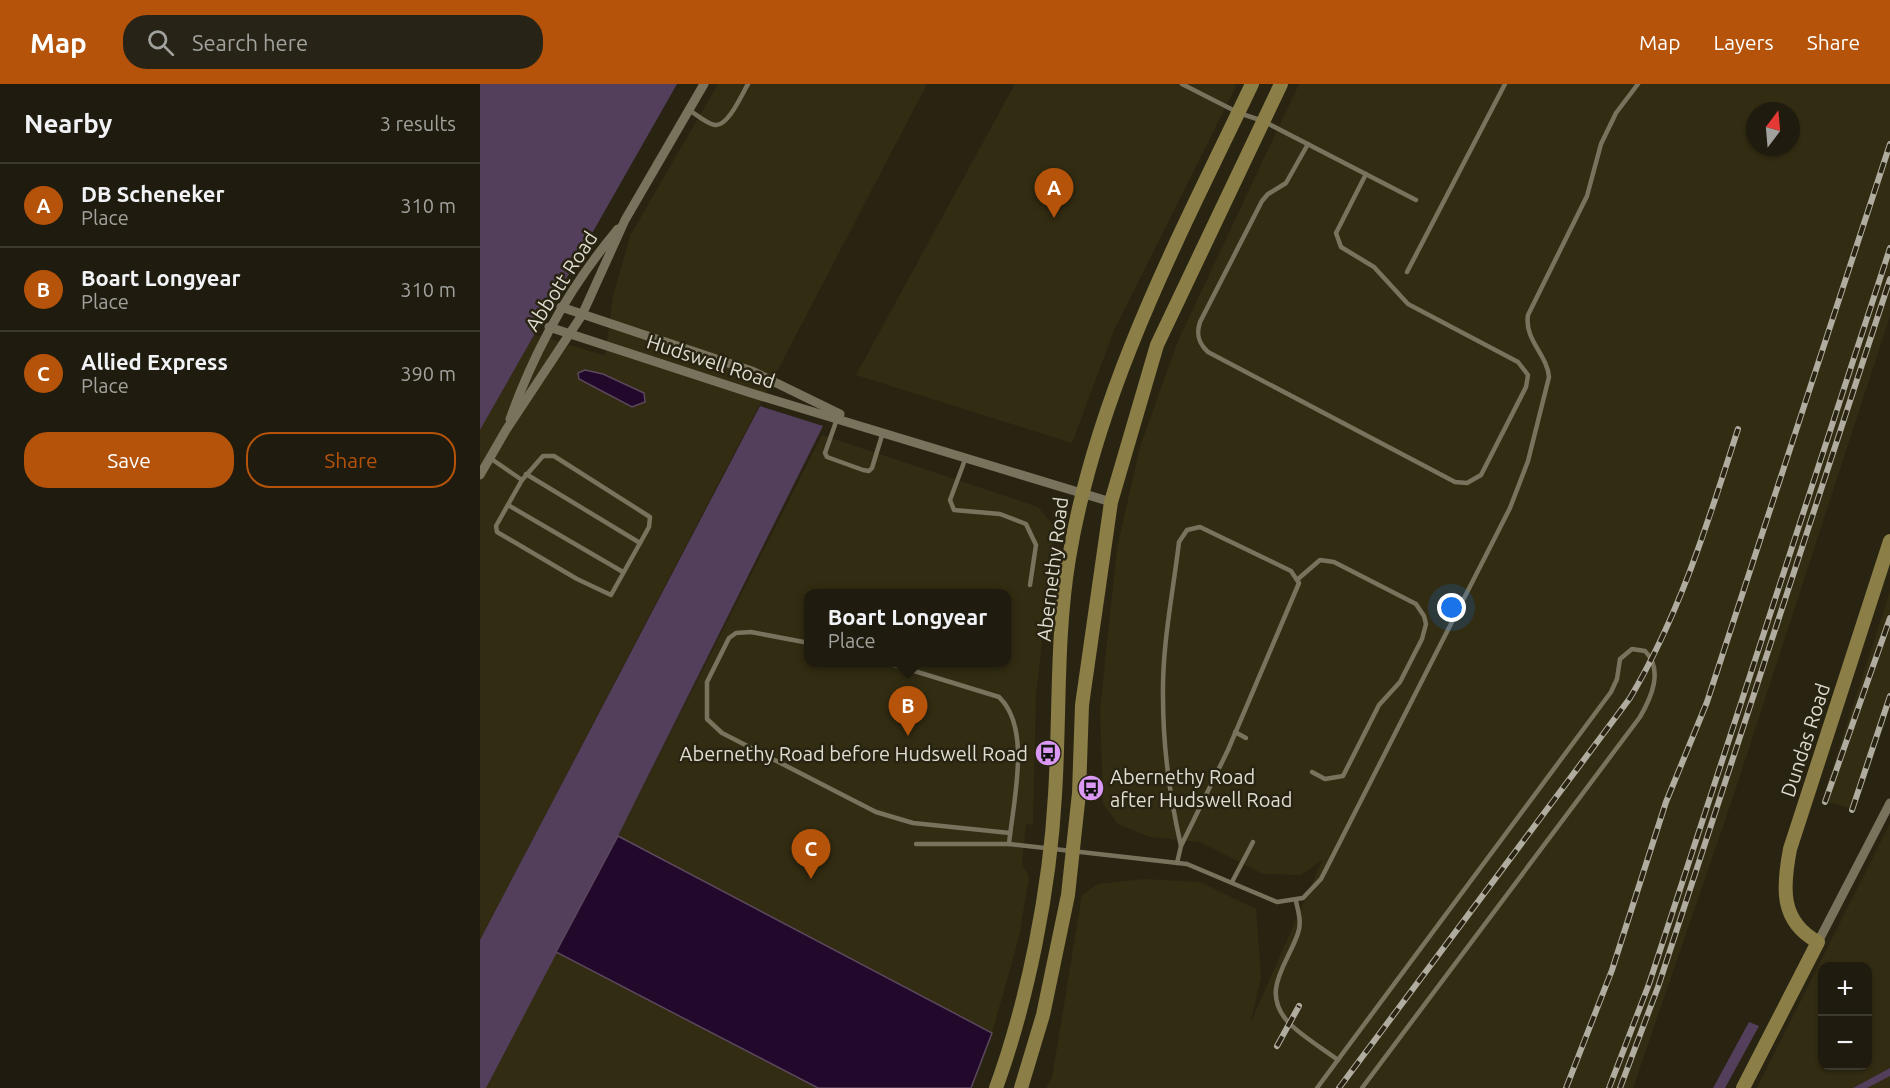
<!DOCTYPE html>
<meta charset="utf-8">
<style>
:root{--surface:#1f1b0e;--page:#272417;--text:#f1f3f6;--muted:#a1a19e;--line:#3c392e;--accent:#b45309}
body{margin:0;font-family:Ubuntu,sans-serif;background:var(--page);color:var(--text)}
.controls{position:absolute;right:18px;bottom:18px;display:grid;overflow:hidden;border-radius:12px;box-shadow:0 2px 4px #0004}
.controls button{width:54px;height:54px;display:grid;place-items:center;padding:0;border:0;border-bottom:2px solid var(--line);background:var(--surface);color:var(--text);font:30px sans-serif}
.compass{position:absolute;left:1266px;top:18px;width:54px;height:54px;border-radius:50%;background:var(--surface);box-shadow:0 2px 4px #0004;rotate:16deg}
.you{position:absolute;left:972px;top:524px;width:21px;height:21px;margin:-15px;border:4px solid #fff;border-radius:50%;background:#1a73e8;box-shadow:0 0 0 9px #1a73e833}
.badge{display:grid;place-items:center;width:39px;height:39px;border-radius:50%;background:var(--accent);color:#fff;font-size:20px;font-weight:700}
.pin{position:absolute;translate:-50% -50px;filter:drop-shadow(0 2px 3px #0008)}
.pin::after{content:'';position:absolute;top:32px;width:21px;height:18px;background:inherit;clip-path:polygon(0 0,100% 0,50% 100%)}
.popup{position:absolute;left:324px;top:505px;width:207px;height:78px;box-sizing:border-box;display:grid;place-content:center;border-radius:12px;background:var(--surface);filter:drop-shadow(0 2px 4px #0005);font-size:20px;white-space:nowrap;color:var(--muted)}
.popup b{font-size:22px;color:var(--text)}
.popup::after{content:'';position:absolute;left:50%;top:100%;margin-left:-12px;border:12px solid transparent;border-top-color:var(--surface)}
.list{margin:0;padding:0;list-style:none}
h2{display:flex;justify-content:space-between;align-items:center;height:78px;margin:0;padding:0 24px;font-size:26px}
h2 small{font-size:20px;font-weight:400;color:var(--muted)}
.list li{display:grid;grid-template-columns:39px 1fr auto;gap:18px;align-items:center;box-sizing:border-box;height:84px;padding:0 24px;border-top:2px solid var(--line)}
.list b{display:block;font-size:22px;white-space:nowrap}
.list p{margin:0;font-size:20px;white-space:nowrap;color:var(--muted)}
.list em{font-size:20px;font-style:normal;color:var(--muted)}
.actions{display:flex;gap:12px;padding:18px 24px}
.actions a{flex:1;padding:14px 0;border:2px solid var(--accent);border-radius:24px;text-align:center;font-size:21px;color:var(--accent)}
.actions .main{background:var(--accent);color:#fff}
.icon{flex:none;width:33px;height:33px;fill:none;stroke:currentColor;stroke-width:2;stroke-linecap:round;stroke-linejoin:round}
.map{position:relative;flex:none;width:1410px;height:1004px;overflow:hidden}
header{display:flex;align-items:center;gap:36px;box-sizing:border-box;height:84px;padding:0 30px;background:var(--accent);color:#fff}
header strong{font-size:28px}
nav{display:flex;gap:33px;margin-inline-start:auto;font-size:21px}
.search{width:420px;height:54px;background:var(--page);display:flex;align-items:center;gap:15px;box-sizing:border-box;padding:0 21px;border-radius:24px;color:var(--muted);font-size:22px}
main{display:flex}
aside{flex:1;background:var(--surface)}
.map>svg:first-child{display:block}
.built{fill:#322c12;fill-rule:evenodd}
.green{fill:#533e5c}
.water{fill:#22092b;stroke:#5b485d;stroke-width:1.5}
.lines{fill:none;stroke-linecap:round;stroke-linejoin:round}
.service{stroke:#79735e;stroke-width:4.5}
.minor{stroke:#79735e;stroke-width:9}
.secondary{stroke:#8b7e47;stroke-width:14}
.rail-casing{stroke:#b0ac9f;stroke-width:6}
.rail{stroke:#292412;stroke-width:4;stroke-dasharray:11;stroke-linecap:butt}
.labels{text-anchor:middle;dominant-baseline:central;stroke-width:5;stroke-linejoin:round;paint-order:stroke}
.street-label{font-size:20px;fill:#dfdcd1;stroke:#292412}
.poi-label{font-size:20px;fill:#dfdcd1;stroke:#292412;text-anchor:end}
</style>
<header>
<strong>Map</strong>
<div class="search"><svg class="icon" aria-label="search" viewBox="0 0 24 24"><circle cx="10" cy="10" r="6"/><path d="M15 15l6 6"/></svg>Search here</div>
<nav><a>Map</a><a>Layers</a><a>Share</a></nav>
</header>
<main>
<aside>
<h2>Nearby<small>3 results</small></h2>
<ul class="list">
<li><span class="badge">A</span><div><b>DB Scheneker</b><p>Place</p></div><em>310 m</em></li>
<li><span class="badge">B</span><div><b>Boart Longyear</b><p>Place</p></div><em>310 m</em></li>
<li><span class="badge">C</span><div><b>Allied Express</b><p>Place</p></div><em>390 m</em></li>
</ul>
<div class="actions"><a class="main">Save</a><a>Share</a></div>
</aside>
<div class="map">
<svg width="1410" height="1004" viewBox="0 0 1410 1004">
<rect width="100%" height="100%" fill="#292412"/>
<g class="built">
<path d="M238,0H447L0,856V345L54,250L125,272L133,212L151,150Z"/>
<path d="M535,0H752L756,2L635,244L592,359L376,291Z"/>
<path d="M819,0H1410V232L1253,713L1153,1004H566L572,994L602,811L618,800L665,795L720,798L776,825L781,894L770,940L843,775L821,791L783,790L720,758L670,753L638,740L623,720L620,626L637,464L660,363L698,257ZM1275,27H1311V63H1275Z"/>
<path d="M342,351L558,423L575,444L556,610L553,741L546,740L542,780L549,793L539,853L512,949L138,752ZM329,510H527V578H329Z"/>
<path d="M1410,508V624L1375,726L1342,716Z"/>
<path d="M1410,739V1004H1277ZM1342,882H1388V982H1342Z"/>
<path d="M76,868L338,1004H5Z"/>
</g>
<g class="green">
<path d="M0,0H197L0,346Z"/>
<path d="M280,322L343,342L138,752L6,1004H0V856Z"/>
<path d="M1269,938L1279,942L1245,1004H1233Z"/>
<path d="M1410,984V992L1387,1004H1373Z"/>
</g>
<g class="water">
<path d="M105,286L123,290L164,309L165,318L152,323L99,295L98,289Z"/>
<path d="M138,752L512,949L491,1004H338L76,868Z"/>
</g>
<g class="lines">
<g class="service">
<path d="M702,0L759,29L783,37L936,116"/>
<path d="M209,26C216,30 227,40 235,41C248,43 262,10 268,0"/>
<path d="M828,60L806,99L788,110L782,117L720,238C716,250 718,259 728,268L975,398L987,399L1001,391L1046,303L1048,291L1038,278L928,220L894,183L861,163L856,149L886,90"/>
<path d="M927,188L1025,0"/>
<path d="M357,335L345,369L347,373L383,386L389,387L392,384L403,348"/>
<path d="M63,372H74L170,433L169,443L131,511L97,495L17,448L16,442L42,396Z"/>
<path d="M486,373L470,416L474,426L520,430L546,440L556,461L550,501"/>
<path d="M10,374L42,396"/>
<path d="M46,390L160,459"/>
<path d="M28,421L143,488"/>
<path d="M818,495L840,476L854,478L936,520L944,532L946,540L942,555L920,598L899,621L863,692L845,695L832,688"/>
<path d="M329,559L271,548L256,549L249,554L227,598V635L242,649L396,728L433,739L530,749"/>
<path d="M405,578L519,613C552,644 533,718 529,760"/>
<path d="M755,648L766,654"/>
<path d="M436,760H529L707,780L797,818L823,814L841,795L1030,424L1048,377L1069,293C1067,270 1044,256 1048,231L1107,112L1121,60L1136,29L1158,0"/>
<path d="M697,779L701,762L748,666L819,499L811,487L720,443L707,446L699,458C693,509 682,561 683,613C683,663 690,714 701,762"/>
<path d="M752,798L773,758"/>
<path d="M816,817C818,827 822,838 818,849C808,880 779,907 809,939C823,953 842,964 858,976"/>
<path d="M837,1004L1131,608L1137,595L1140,575L1152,565L1165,567C1184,586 1171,614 1160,633L882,1004"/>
</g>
<g class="minor">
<path d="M81,223L272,287L360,330"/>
<path d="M69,243L271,309L631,418"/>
<path d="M30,335C55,265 90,202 138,145"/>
<path d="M0,391L26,346L102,231L145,136L224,0"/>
<path d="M1338,858L1410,719"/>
</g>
<g class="secondary">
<path d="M516,1004C548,916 570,804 575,711C580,632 576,552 589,474C617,306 699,153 772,0"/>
<path d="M541,1004L563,931L588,811L599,709L602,621L631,418L677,261L801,0"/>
<path d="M1263,1004L1338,858C1299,837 1303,802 1310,765L1410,457"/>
</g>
<defs>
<g id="rail">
<path d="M1345,718L1410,534"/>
<path d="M1372,726L1410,612"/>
<path d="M797,962L819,922"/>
<path d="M859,1004L1150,614C1200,530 1228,438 1258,345"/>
<path d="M1086,1004L1132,886L1186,718L1227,618L1410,60"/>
<path d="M1129,1004L1169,900L1410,164"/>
<path d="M1140,1004L1178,903L1410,195"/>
</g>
</defs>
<use href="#rail" class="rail-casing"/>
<use href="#rail" class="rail"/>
</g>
<defs>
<symbol id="bus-disc" viewBox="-11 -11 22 22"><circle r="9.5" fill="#db99f5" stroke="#292412"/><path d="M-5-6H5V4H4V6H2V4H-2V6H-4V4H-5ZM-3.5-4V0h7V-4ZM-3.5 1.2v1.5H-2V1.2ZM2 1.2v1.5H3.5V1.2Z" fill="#111"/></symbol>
</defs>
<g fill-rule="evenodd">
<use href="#bus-disc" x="553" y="654" width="30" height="30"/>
<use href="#bus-disc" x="596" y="689" width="30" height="30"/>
</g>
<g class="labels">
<g class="street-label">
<text transform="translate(81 197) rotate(-57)">Abbott Road</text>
<text transform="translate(231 277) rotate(18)">Hudswell Road</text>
<text transform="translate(572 485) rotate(-83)">Abernethy Road</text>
<text transform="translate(1325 656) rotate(-72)">Dundas Road</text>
</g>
<g class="poi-label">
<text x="548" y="669">Abernethy Road before Hudswell Road</text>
<text x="630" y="692" text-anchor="start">Abernethy Road<tspan x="630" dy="23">after Hudswell Road</tspan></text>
</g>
</g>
</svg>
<div class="controls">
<button>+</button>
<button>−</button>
</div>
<svg class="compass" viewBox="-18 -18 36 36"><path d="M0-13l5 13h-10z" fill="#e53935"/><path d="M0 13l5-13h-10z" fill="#a1a19e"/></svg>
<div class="you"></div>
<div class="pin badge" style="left:574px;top:134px">A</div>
<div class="pin badge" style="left:428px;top:652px">B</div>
<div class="popup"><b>Boart Longyear</b>Place</div>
<div class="pin badge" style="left:331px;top:795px">C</div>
</div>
</main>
